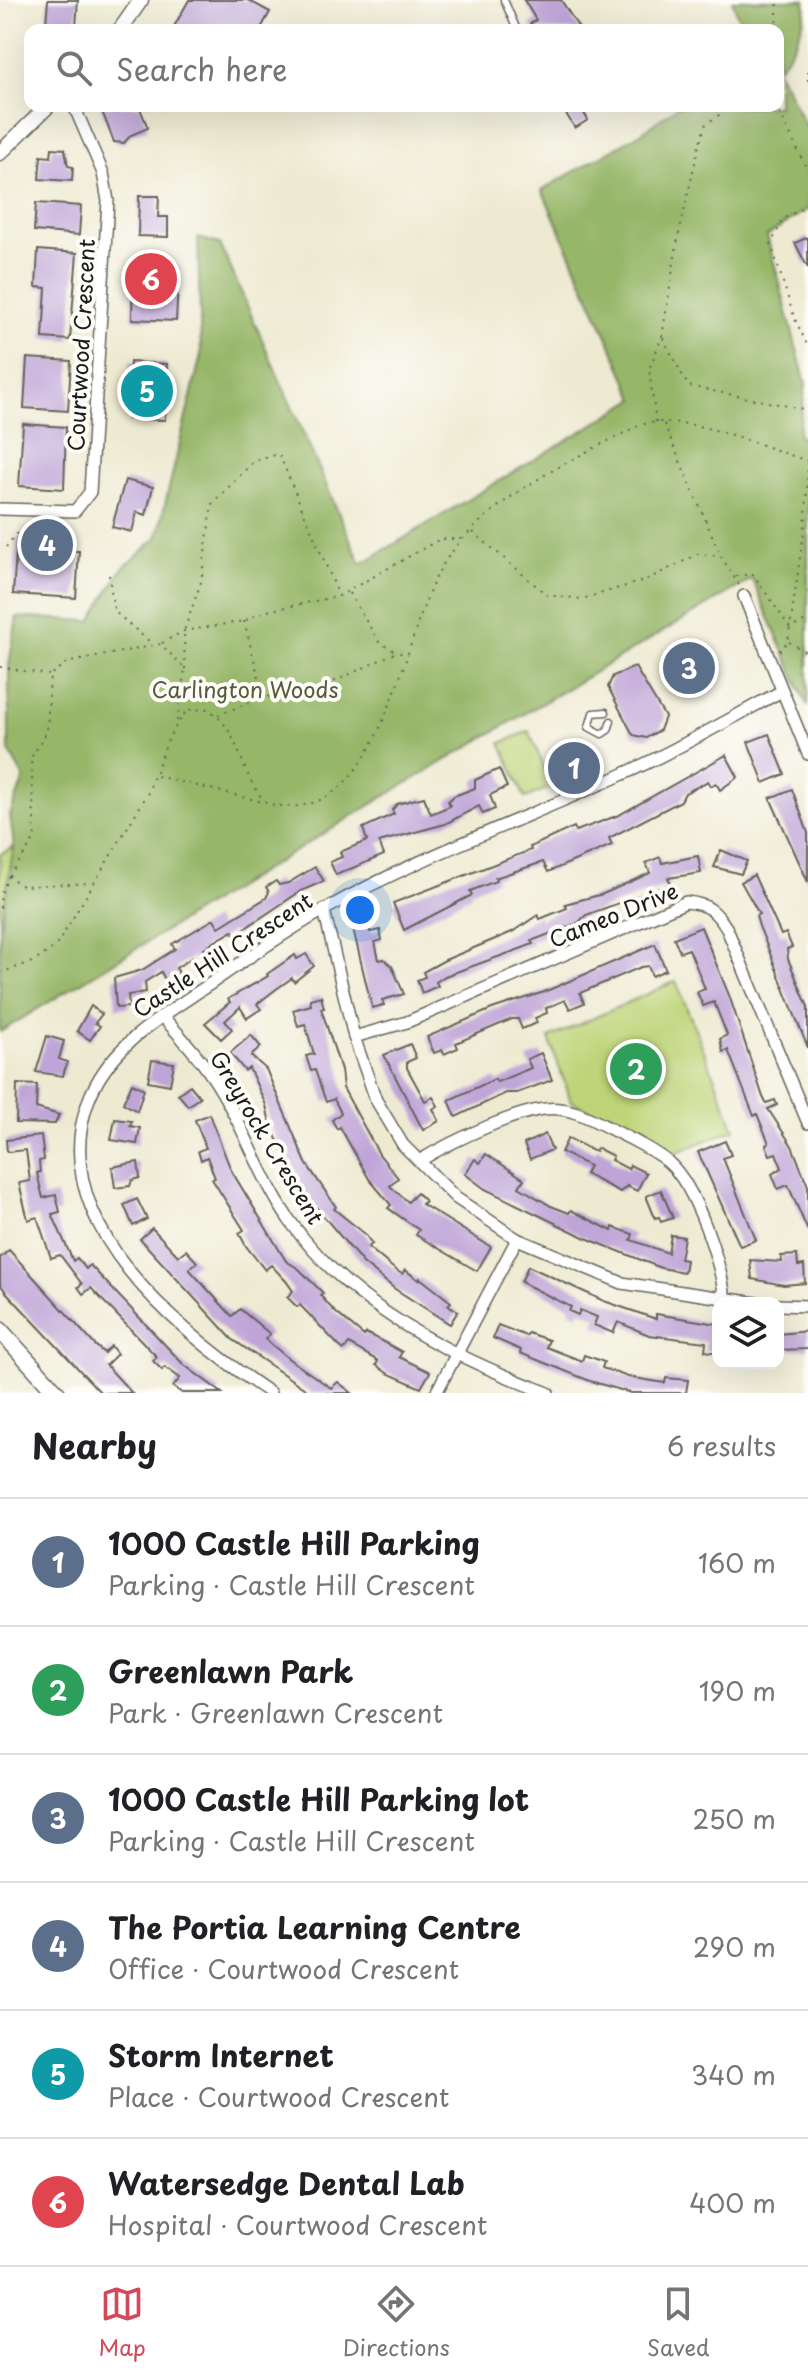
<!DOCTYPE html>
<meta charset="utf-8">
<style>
:root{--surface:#fff;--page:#f6f6f6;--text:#202124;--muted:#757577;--line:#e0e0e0;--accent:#d1495b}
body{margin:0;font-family:"Playpen Sans",sans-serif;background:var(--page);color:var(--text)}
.controls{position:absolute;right:24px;bottom:24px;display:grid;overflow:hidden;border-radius:16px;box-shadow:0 8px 32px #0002}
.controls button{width:72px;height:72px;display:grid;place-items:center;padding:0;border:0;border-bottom:2px solid var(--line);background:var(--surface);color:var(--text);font:40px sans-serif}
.you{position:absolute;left:360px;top:910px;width:28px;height:28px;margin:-20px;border:6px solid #fff;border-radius:50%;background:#1a73e8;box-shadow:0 0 0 12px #1a73e833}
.badge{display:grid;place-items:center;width:52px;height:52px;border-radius:50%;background:var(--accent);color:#fff;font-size:26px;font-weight:700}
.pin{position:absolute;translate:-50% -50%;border:4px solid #fff;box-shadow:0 2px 8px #0006}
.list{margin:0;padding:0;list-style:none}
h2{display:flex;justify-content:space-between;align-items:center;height:104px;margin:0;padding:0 32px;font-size:34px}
h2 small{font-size:26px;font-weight:400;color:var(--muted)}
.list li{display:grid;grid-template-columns:52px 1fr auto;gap:24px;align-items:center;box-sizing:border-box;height:128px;padding:0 32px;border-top:2px solid var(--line)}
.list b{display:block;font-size:30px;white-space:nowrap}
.list p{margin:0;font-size:26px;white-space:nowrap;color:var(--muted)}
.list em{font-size:26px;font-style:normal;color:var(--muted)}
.icon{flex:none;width:44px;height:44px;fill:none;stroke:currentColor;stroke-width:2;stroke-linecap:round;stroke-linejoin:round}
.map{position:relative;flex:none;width:808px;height:1393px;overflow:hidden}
.search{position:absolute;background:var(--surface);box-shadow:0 8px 32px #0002;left:24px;right:24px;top:24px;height:88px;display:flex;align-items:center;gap:20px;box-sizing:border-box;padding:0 28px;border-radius:16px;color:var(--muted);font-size:30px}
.sheet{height:872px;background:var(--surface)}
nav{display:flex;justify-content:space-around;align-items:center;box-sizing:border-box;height:112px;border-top:2px solid var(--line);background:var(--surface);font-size:22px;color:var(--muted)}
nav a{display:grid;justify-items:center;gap:4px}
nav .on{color:var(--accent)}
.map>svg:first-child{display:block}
.green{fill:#bed478;stroke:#6d784a;stroke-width:2}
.forest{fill:#96b668;stroke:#596942;stroke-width:2}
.building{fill:#bfa4d8}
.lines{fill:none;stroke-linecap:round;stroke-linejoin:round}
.service-casing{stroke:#66645c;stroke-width:9}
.minor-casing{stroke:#66645c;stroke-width:14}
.tertiary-casing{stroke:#66645c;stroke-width:17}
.secondary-casing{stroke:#66645c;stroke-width:19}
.path{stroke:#66645c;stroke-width:2;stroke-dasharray:2 6;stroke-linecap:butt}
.service{stroke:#fff;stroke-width:6}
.minor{stroke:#fff;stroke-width:11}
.tertiary{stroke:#fff;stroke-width:14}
.secondary{stroke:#fff;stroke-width:16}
.labels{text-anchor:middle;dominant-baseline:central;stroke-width:8;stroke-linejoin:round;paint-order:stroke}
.street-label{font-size:22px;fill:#1c1c1c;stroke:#fdfcf7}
.park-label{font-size:22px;fill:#555c3c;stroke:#fdfcf7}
</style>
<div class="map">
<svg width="808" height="1393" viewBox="0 0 808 1393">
<rect width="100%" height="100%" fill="#fdfcf7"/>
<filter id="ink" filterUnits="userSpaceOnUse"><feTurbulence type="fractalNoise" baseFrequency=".0125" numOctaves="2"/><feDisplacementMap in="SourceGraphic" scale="16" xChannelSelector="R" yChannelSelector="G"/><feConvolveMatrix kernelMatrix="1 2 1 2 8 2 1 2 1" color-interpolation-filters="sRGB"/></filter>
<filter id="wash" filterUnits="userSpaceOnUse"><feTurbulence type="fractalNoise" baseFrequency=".006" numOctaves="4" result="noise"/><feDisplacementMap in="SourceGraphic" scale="32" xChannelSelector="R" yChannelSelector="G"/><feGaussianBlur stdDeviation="1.8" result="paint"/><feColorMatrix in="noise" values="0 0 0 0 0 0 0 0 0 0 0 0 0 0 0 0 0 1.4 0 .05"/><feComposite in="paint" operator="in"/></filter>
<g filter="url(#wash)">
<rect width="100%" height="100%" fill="#eeead2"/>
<g class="green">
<path d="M529,731L552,787L525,798L501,743Z"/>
<path d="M14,847L0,929V854Z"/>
<path d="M676,981L735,1129L675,1153L571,1101L549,1038Z"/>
</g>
<g class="forest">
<path d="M732,0H805C808,23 792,51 778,68V30H743Z"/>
<path d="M778,71L808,131V209L767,236L806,384L798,436L808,439V707L752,579L377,801L0,1032V929L14,847L10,815L24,778L9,751V665L17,617L91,621L122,569L157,538L201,355L198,238L220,244L361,564L635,399L542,190L641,133L678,106H778Z"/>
</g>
<g id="blocks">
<g class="building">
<path d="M48,0H78L76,26L72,29L50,28L46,24Z"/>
<path d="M189,0H248L270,12L260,30H172Z"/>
<path d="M524,0H561L580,30H533L530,24L536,20Z"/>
<path d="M100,106H139L148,128L131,135L124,143L114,142Z"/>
<path d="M561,106H580L588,120L575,128Z"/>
<path d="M52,148L65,149L68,166L73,167L72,181L39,179L41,156L51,157Z"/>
<path d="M139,196H159L158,217H168V237L138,236Z"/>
<path d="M36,203L81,206L79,235L34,231Z"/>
<path d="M808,237V268L795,243Z"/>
<path d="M38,250L77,253L70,340L43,338L46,288L36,287Z"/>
<path d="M133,266L179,267L176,321L132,319Z"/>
<path d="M27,358L71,361L68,411L24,408Z"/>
<path d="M130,362L167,364L165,420L128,419Z"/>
<path d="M23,424L66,427L64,489L19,486Z"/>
<path d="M125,480L153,487L146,515L137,512L132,532L112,527Z"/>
<path d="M17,538L74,542V551H79L76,598L13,594Z"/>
<path d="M635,667L665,717L660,730L646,738L633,735L608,687L613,676Z"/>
<path d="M769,734L785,774L764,783L748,742Z"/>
<path d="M726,755L738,777L720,790L716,783L711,786L708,781L685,793L681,801L609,838L612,845L548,872L543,862L495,878L496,881L470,891L472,895L404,930L393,903L531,850L530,847L574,827L576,831L619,815Z"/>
<path d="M499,769L507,787L490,795L495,809L483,814L479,806L445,824L379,842L384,855L336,875L330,862L342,857L340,852L367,841L363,828L394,814L392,810L397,804L424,797L431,814L450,806L448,801L454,796L475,788V780Z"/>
<path d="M792,789L808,833V882L770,798Z"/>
<path d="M721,850L747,861L741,874L714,867Z"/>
<path d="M698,856L701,873L668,878L671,884L586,915L578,923L531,941L533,944L520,949L445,976L436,982L438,986L422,993L417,980L425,977L423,972L445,960L512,932L538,915L540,919L567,908L565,904L603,894L650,873L646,863L660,857L662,863Z"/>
<path d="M315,867L324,881L301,891L235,935L233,931L204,948L209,957L197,964L193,957L176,968L179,973L166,981L161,972L145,982L146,992L128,995L129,1007L116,1008L114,978L142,970L175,949L172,944L214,919L219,927L266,898L269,892L266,887L276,881L279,885L288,883Z"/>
<path d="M754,875L781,935L786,933L792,947L787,949L788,959L808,1007V1048L759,926L756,916L759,914L741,882Z"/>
<path d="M364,912L370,932L380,930L382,940L375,942L379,960L384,959L392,966L404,994L382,1000L384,1005L372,1008L350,916Z"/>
<path d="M701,927L729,995L763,1097L766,1103L775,1100L777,1105L768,1109L792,1146L808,1186V1231L788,1185L778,1189L772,1174L782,1168L776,1153L770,1155L766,1145L769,1143L757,1114L754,1116L728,1050L723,1052L720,1039L727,1035L714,1002L703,1006L697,992L705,989L698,971L689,949L680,952L674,938Z"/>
<path d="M655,944L666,970L652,976L648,966L641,967L580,993L584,1003L570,1009L565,1000L546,1008L547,1013L535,1018L537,1023L522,1029L518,1019H512L456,1043L458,1048L444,1054L442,1050L434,1053L427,1037L492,1009L544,992Z"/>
<path d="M306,954L314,966L294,982L292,978L275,990L257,1004L261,1009L247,1018L240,1007L225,1021L232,1029L221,1039L205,1023L230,1002L228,999L268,976L267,974L295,955L297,959Z"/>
<path d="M321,996L324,1008H321L341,1070L343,1088L379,1154L398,1178L390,1186L408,1202L417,1193L425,1201L422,1204L491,1247L477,1271L416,1235L419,1230L388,1208L391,1205L369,1179L340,1127L337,1129L332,1120L341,1113L334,1099L326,1102L315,1070L311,1071L306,1056L314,1054L305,1024L298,1026L293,1010L311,1005L310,999Z"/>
<path d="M91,1006L102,1014L95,1023L100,1026L90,1040L77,1031Z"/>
<path d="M251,1035L261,1047L251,1056L266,1069L306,1163L336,1207L334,1209L365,1234L372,1244L368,1247L393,1268L402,1274L405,1270L419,1280L420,1278L451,1302L448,1305L458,1311L450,1324L395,1289L363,1263L309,1199L271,1128L266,1105L249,1068L245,1071L230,1053Z"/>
<path d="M47,1036L64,1041L59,1059L67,1062L63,1076L36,1072Z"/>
<path d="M410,1044L416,1058L407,1062V1068L425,1101L433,1097L438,1106L433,1109L439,1121L423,1130L384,1055Z"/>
<path d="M541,1053L552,1080L517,1093H506L456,1117L449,1100L495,1079L497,1082L531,1068L527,1059Z"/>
<path d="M152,1060L174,1063L170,1085L148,1081Z"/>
<path d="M132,1083L144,1089L137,1111L123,1103Z"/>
<path d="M17,1084L37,1085L36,1108L59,1115L55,1124L16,1123Z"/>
<path d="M190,1085L200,1097L188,1106L178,1094Z"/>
<path d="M209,1114L231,1170L286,1261L299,1269L323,1293L320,1295L334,1311L364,1336L366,1333L391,1346L402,1352L399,1357L430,1372L421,1388L387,1373L376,1365L378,1361L349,1344L344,1350L339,1346L300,1305L297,1307L287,1297L293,1291L286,1281L271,1265L265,1270L246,1246L239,1233L244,1230L212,1179L215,1178L207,1157L201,1160L198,1151L206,1148L195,1120Z"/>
<path d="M115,1119L132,1121L130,1126L140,1128L137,1144L111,1140Z"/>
<path d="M545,1134L552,1150L530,1159L524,1144Z"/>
<path d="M41,1136L44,1160L39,1161L40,1172L37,1173L43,1198L56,1195L60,1212L52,1214L73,1261L77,1258L86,1269L90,1265L183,1364L222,1393H182L173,1387L180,1378L165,1367L162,1370L153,1361L157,1357L91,1288L83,1294L78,1287L82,1284L60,1255L51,1258L37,1217L28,1220L19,1183L30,1181L26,1150L7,1152L6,1140Z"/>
<path d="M568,1138L595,1152L597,1148L613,1156L611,1160L628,1169L630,1165L646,1173L637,1191L627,1186L620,1192L585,1174L589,1166L561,1152Z"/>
<path d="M725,1141L731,1155L723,1158L756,1240L740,1246L698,1152Z"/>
<path d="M486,1154L524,1179L519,1187L551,1206L569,1213L571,1210L612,1231L613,1227L633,1234L631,1240L668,1253L671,1235L684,1237L680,1259L686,1260L684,1272L661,1268L586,1238L485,1189L465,1174L475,1159L480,1163Z"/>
<path d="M138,1162L140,1178L132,1180L130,1186L115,1188L112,1167Z"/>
<path d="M661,1190L673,1218L661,1222L659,1217L655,1218L646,1196Z"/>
<path d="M137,1199L147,1219L133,1226L124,1205Z"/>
<path d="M152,1228L178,1256L186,1250L197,1262L189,1269L232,1316L240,1309L270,1334L265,1339L289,1359L331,1388L338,1382L352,1393H311L232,1339L140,1239Z"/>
<path d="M9,1250L94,1344L104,1353L111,1346L117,1354L106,1365L132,1393H101L6,1292L0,1284V1258Z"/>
<path d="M797,1255L798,1266L804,1265L805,1283L784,1285L752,1279L750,1260L782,1262L781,1256Z"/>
<path d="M528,1266L604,1301L656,1319V1314L718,1324V1353L705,1351L706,1342L649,1335L618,1322L613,1333L594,1325L597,1317L580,1310L578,1315L569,1311L571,1307L521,1282Z"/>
<path d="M498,1325L526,1336L528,1333L549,1340L546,1347L582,1361L584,1355L596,1359L604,1362L602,1368L628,1377L665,1383L666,1378L688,1380L686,1393H631L590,1381L520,1353L521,1350L493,1338Z"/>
<path d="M808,1331V1349L778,1350V1334Z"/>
</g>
</g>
</g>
<g filter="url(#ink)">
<use href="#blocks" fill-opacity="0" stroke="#66645c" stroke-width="2"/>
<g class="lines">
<defs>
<g id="service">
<path d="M504,0L517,30"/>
<path d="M606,712L593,713L589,727L602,734L608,730L611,721"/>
</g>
<g id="minor">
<path d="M0,509L75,511L90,492L108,201L103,173L74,106"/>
<path d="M744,596L808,754"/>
<path d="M324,910L354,1037L376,1100L403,1145L456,1198L517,1239L622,1283L756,1303"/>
<path d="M162,1016C184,1040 206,1064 222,1092C247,1134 262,1181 290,1221C352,1308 451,1356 548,1393"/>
<path d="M354,1037L407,1022L686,902C708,904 716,911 727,929L808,1123"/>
<path d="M419,1161C449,1143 526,1104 560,1109C578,1111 595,1121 611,1129C630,1139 651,1148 668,1162C696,1186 722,1265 725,1301"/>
<path d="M778,1305L808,1306"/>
<path d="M270,1393C182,1334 44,1224 88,1102C108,1046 161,1017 207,986C245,960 283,933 324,910C418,857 522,820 621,775C676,751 729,719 782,691"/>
<path d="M436,1393L517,1239"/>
</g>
<g id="tertiary">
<path d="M120,30L141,0"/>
<path d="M0,153L48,106"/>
</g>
<path id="secondary" d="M0,1330L57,1393"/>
</defs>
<use href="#service" class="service-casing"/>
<use href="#minor" class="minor-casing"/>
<use href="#tertiary" class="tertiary-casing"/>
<use href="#secondary" class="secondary-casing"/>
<g class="path">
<path d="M776,30L778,0"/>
<path d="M808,71V83"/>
<path d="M776,106L808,171"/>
<path d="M808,205L783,219L771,244L794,317L808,347"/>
<path d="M663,338L688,386L808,410"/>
<path d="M656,422L649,369L662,337L678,238L699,145L706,124L732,106"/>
<path d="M664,424L721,556L739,585"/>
<path d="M473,532L547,595L582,599L646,580L698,554L721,556"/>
<path d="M6,547L16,534L79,538"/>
<path d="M109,575L114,611L151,643"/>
<path d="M736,576L753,574L790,628L808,620"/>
<path d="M349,593L379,642L396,652"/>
<path d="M244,621L262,690L274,701L295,700L397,652L408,655"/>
<path d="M789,642L808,653"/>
<path d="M162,643L184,631L244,621L263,612L339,596"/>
<path d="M779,651L788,641L790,628L806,516L808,463"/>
<path d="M0,667L49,675"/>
<path d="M185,669L184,631L201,582L212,504L254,461L279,454L339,596L440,539H461"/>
<path d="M218,715L266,696"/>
<path d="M157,776L263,802"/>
<path d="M9,876L35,839L31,758L47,731L50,675L66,663L161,644L185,669L177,721"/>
<path d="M0,908L1,893L9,876L22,886L90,883"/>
<path d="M0,973L35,961L56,946L147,795L170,735L187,710L207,709C241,727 239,778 267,803C383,835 402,631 442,566C479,508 550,470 610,440C623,434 636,425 649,423C694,416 764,447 808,461"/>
</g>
<use href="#service" class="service"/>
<use href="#minor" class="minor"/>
<use href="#tertiary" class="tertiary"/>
<use href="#secondary" class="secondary"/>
</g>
</g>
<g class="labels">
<g class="street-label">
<text transform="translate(80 345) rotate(-87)">Courtwood Crescent</text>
<text transform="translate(613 914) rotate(-22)">Cameo Drive</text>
<text transform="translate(222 954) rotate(-33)">Castle Hill Crescent</text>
<text transform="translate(268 1137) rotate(59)">Greyrock Crescent</text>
</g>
<g class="park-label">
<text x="245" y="688">Carlington Woods</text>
</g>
</g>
</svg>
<div class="controls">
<button><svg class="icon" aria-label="layers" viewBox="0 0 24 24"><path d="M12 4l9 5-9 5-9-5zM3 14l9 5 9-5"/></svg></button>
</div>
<div class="you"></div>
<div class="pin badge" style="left:574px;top:768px;background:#5c6f8a">1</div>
<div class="pin badge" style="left:636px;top:1069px;background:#2e9e5b">2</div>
<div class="pin badge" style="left:689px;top:668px;background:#5c6f8a">3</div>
<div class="pin badge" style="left:47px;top:545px;background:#5c6f8a">4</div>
<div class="pin badge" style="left:147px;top:391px;background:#0f9aa8">5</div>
<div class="pin badge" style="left:151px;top:279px;background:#e0444e">6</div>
<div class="search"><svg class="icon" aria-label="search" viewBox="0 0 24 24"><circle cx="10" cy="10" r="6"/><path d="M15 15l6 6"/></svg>Search here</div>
</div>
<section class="sheet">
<h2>Nearby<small>6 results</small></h2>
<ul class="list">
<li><span class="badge" style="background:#5c6f8a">1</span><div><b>1000 Castle Hill Parking</b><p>Parking · Castle Hill Crescent</p></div><em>160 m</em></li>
<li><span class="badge" style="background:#2e9e5b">2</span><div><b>Greenlawn Park</b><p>Park · Greenlawn Crescent</p></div><em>190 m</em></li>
<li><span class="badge" style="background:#5c6f8a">3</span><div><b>1000 Castle Hill Parking lot</b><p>Parking · Castle Hill Crescent</p></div><em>250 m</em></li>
<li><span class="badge" style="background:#5c6f8a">4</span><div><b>The Portia Learning Centre</b><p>Office · Courtwood Crescent</p></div><em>290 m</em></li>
<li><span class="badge" style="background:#0f9aa8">5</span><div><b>Storm Internet</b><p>Place · Courtwood Crescent</p></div><em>340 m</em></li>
<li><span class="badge" style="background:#e0444e">6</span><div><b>Watersedge Dental Lab</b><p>Hospital · Courtwood Crescent</p></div><em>400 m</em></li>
</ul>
</section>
<nav>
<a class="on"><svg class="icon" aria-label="map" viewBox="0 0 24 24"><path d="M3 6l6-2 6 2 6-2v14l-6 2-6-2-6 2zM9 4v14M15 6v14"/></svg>Map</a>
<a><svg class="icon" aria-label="directions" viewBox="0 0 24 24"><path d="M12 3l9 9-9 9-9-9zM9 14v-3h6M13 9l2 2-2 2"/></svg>Directions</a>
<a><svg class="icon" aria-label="saved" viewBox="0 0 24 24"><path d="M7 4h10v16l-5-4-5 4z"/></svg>Saved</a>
</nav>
